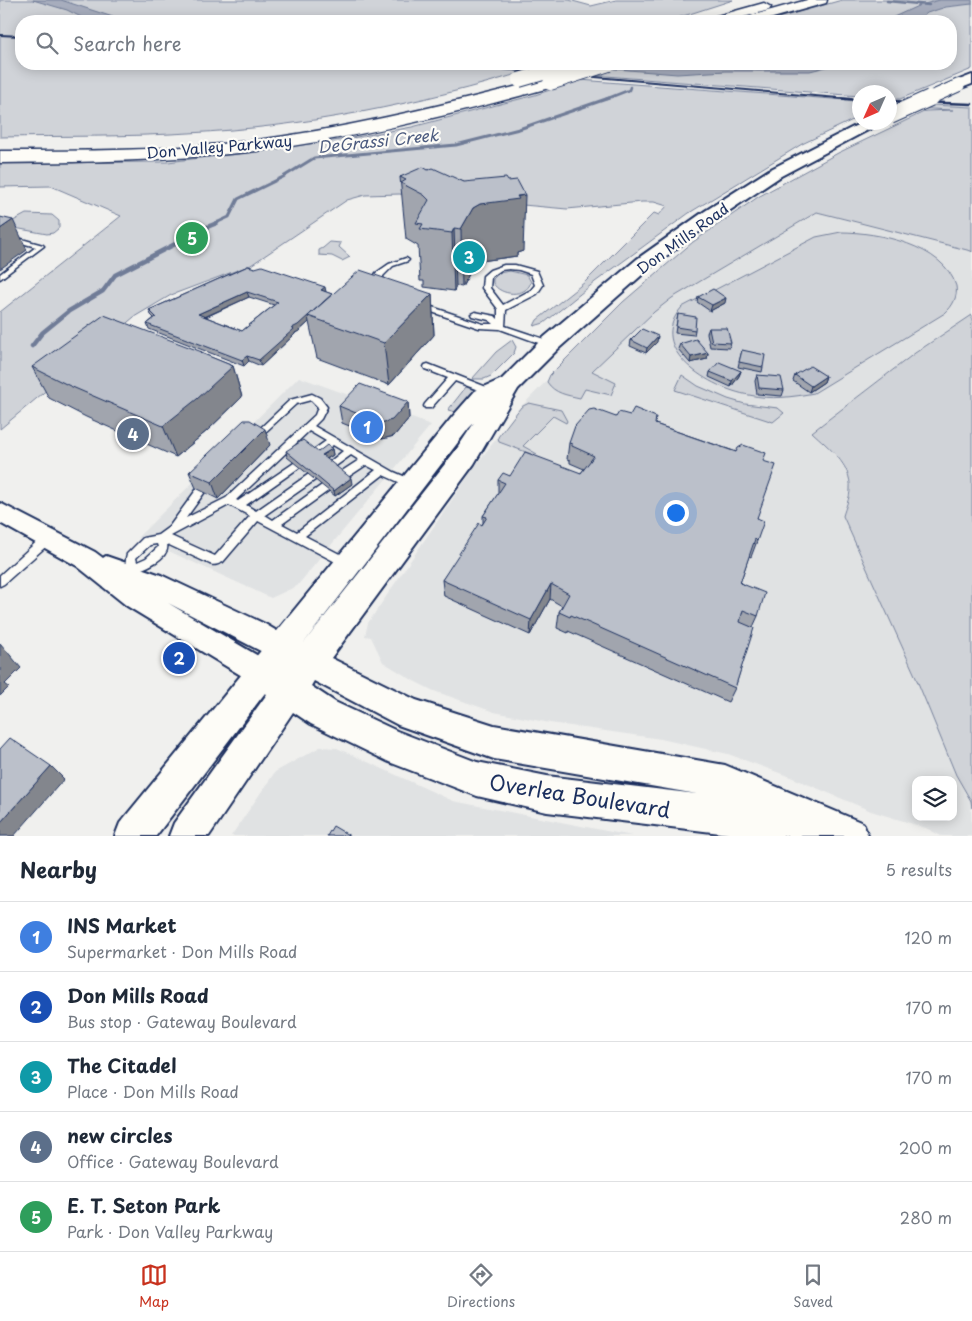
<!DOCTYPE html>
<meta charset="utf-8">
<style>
:root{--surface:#fff;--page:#f6f6f7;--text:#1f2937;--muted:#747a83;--line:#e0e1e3;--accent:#c8321e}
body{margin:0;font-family:"Playpen Sans",sans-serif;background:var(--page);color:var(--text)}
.controls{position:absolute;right:15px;bottom:15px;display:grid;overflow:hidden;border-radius:10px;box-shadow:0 2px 12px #0003}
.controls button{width:45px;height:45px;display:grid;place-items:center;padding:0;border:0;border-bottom:1px solid var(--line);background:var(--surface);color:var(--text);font:25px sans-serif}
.compass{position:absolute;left:852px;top:85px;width:45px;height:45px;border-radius:50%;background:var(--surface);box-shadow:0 2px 12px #0003;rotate:225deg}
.you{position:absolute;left:675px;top:512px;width:18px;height:18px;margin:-12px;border:4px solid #fff;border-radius:50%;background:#1a73e8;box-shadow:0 0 0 8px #1a73e833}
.badge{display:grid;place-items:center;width:32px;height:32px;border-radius:50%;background:var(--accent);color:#fff;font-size:16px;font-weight:700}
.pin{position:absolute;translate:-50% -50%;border:2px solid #fff;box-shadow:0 1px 5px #0006}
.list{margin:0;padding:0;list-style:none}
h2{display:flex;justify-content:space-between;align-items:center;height:65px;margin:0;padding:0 20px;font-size:21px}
h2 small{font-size:16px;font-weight:400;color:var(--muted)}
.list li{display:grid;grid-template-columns:32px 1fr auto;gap:15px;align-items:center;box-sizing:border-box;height:70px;padding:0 20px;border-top:1px solid var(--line)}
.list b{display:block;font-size:19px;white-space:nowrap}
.list p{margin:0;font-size:16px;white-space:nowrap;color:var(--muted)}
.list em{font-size:16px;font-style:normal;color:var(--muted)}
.icon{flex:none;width:28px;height:28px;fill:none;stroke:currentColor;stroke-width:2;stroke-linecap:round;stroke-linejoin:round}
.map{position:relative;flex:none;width:972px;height:836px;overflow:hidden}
.search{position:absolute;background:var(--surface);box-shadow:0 2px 12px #0003;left:15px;right:15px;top:15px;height:55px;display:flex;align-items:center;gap:12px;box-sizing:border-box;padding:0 18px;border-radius:20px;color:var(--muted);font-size:19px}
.sheet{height:415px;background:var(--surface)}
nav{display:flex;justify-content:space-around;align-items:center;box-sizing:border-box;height:70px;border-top:1px solid var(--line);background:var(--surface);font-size:14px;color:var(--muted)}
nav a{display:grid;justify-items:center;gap:2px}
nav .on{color:var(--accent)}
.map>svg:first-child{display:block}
.built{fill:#e0e2e3;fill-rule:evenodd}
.green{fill:#d0d3d8;stroke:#76819b}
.water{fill:#a7adbd;stroke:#6f7b97}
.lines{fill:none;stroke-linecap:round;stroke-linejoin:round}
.stream-far2{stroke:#6f7b97;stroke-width:2.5}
.stream-far1{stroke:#6f7b97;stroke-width:3}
.stream{stroke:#6f7b97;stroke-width:4.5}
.service-casing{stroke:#1b2f5e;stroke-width:3}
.tertiary-casing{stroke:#1b2f5e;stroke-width:4}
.secondary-casing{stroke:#1b2f5e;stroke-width:4}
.motorway-casing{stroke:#1b2f5e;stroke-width:3}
.service{fill:#fdfcf7;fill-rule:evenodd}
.tertiary{fill:#fdfcf7;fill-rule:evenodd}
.secondary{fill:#fdfcf7;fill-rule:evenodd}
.motorway{fill:#fdfcf7;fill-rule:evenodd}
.rail-far1{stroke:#1b2f5e;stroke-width:2}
.rail{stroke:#1b2f5e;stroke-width:2.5}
.secondary-bridge-far1-casing{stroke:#1b2f5e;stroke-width:14;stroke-linecap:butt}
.secondary-bridge-casing{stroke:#1b2f5e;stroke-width:18;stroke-linecap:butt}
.motorway-bridge-casing{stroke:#1b2f5e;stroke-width:16;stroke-linecap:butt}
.secondary-bridge-far1{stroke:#fdfcf7;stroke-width:12}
.secondary-bridge{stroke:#fdfcf7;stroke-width:16}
.motorway-bridge{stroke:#fdfcf7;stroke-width:14}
.wall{fill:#a1a5ae;stroke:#1b2f5e;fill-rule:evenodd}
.shaded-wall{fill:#83868d;stroke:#1b2f5e}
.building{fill:#bbc0ca;stroke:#1b2f5e;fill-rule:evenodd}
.labels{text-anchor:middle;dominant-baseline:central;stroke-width:4.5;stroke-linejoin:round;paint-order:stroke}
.far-street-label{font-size:15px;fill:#1b2f5e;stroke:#fdfcf7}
.far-water-label{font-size:16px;font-style:italic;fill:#4c5b7f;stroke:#fdfcf7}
.near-street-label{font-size:21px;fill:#1b2f5e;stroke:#fdfcf7}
</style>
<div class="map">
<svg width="972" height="836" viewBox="0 0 972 836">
<rect width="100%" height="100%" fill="#f0f0ee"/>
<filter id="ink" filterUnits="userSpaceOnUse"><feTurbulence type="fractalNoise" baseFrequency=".02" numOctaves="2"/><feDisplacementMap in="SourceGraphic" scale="10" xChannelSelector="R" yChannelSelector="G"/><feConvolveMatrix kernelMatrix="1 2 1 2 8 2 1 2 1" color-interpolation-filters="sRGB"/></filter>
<g filter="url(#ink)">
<g class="built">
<path d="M758,197L971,251L972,252V315L915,353L812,432L834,453L848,472L850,489L843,516L914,673L956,775L971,801L972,836H941L926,828L871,811L793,778L728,754L661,739L550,723L494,712L434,691L414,681L383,662L371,637L365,636L368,623L475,466L521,407L623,302L693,242ZM916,780H953V817H916Z"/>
<path d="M299,377L431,425L297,586L271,598L138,537Z"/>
<path d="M320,747L337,748L453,801L632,836H231L275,772Z"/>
</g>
<g class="green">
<path d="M0,0H569L591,6L616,0H733L668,21H21V64H951V21H767L842,0H972V69L900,99H890V92H860L859,96L530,70C420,104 304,127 189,133C126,137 63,136 0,137Z"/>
<path d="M580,80L859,101V117L802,144L689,213L595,282L544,323L534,326L537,320L585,282L654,213L659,215L667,206L654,202H642L567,209L512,204L428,202L400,194L365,195L347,200L251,265L171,295L134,317L0,429V312L121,216L51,186L0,187V163L168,162L340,140L412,127L535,95Z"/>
<path d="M890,103L972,107V252L971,251L817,212L672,298L654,312L592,371L616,383L611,395L585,389L580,398C567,395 555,394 547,382L550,375L623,302L693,242L758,197L838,153L926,111L953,110L890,107Z"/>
<path d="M26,214L52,215L59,221V228L53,233L47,234L4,226Z"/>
<path d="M841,232C877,232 944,245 956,286C958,296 953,306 945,313L814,393C793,397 771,400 749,395C712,389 644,350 682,307L816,237Z"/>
<path d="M330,242L341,243L339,247L350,257L342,261L332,256L319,255V250L323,248Z"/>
<path d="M510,271L527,275L531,282C526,298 500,296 493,283V279L499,273Z"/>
<path d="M972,315V808L971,801L956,775L914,673L843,516C845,508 850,498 850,489C852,465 828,447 812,432L915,353Z"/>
<path d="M512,340L516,347L514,353L491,376L484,379H472L496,352Z"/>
<path d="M682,375L698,386L728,399L745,404L778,408L784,413L773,422L675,390Z"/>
<path d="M466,387L474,390L475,392L456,412L448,410Z"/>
<path d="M529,403L561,410L567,421L566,423L553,416L523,446L537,454L534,455L499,442L498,437L521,407Z"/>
</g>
<g class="water">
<path d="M33,0H61L125,21H89L67,10Z"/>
<path d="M940,0H972V4L946,7L927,13L918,21H885L920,5Z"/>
<path d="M555,64H838L810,71H726L677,74Z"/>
</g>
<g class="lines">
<g class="stream-far2">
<path d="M887,1L929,5"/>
<path d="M606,99L629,90L630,87"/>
</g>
<path class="stream-far1" d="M214,224L229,217L238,199L283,177L314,158L456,145L519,129L609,98"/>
<path class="stream" d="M32,346L42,333L69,311L103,291L115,275L181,241L195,237L202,229L217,223"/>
<defs>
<g id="service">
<path d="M0,233L43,245L44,246L0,279V274L36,247L0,237Z"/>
<path d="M406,258L409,260L408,261L393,266L383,276L384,287L380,289H377L375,275L376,273L389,264Z"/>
<path d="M504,265H515L537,271L543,285L537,294L506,310L505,326L553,342L554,344L553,346H547L500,329L479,328L420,308L419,306L423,304L483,324H494L489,320L472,316L471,314L475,312L495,316L498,319V309L482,288L483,276L490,270ZM509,269L519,270L531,274L535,285L531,290L503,305L490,288L491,277L501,270Z"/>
<path d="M428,364L494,390L495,392L491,395L455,381L431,408H425L424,406L425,404L448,378L425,369L424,367L425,365Z"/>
<path d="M312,394L320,398L327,407L321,419L314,426L394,472L415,481L417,484L415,487L412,488L383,475L305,536L351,560L352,563L351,566L347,567L343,566L258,521L223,562C218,564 215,566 210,564L167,544C171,560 140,570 129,574L125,573L124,570C127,563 125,560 127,554L143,538L158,535L169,527L199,486H205L207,489L186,518L226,498L315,415L318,407L311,400L296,404L260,437H254L253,435L290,400ZM309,431L326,441L312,451L310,453L312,455H318L333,445L343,451L327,464L325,466L327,468H333L351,455L359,460L339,473L337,476L339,479H345L366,465L376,470L297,532L282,524L328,491L330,488L328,485H322L273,520L265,515L315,480L317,477L315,474H309L256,511L246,505L300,467L302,465L300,463H294L238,501L236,500ZM229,505L250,516L215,556L171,536ZM157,544L158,547L146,558L137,562L136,558L150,545Z"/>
<path d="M47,535L51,536L52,539L51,542L4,584L0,586V575L43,536Z"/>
</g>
<path id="tertiary" d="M0,503L95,552L103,558L106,556L161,575L265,624L292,640L296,649L292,658L282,662L168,603L272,664L276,673L272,682L262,686L252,682L127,606L77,566L0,523Z"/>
<g id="secondary">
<path d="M972,75V84L959,89L952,85L954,82Z"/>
<path d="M863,122H883L781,176L717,219L651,267L558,349L518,389L474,464L331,658L416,700L494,725L725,765L863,823L868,836H745L547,812L477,796L389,762L311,724L293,712L209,836H169L174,823L267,694L265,693L156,836H115L120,823L453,416L475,391L502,379L542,339L637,259L705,211L769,170ZM474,423L456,450L303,644L469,428ZM314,681L398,725L494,759L697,794L547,776L477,762L397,731L335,702L311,686Z"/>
</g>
<g id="motorway">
<path d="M807,0H827L826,3L762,21H741L743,18Z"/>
<path d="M764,3L771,7L769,10L729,21H708L710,18Z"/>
<path d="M550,78L556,80L558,83L556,86C455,114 353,139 249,152C166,161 83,162 0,163V151C83,151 167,151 250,141C352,128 450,103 550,78Z"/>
</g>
</defs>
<use href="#service" class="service-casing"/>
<use href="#tertiary" class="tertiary-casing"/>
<use href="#secondary" class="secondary-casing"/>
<use href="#motorway" class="motorway-casing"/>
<use href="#service" class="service"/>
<use href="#tertiary" class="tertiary"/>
<use href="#secondary" class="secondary"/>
<use href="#motorway" class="motorway"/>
<g class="rail-far1">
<path d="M0,35L21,36"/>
<path d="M444,64L850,99"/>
</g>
<g class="rail">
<path d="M836,98L860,100"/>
<path d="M890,101L972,104"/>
</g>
<defs>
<path id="secondary-bridge-far1" d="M928,99L959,85"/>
<path id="secondary-bridge" d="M890,116L930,98"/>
<g id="motorway-bridge">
<path d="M519,80L567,66"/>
<path d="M550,83L609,64"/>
</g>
</defs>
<use href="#secondary-bridge-far1" class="secondary-bridge-far1-casing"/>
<use href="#secondary-bridge" class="secondary-bridge-casing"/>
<use href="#motorway-bridge" class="motorway-bridge-casing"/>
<use href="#secondary-bridge-far1" class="secondary-bridge-far1"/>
<use href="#secondary-bridge" class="secondary-bridge"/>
<use href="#motorway-bridge" class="motorway-bridge"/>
</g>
<g class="wall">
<path d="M428,170L464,182L523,251L517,253V256L481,261L474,265L462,287L456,286L454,291L424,287V281H420L418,246L406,239L400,177Z"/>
<path d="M248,266L332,294V295L432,294L434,335L389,385L317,358L309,322L299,331L295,333V334L261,366L249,361L244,366L149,329L147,324L154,318L151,315L149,310ZM249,297L274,305L242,331L206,317Z"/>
<path d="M698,297L725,303L710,311L697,302Z"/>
<path d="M678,314L695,330L694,335L675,333Z"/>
<path d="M709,328L731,343L729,348L710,347L707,333Z"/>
<path d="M631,340L657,342L646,353L630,346Z"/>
<path d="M680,344L708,353L707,359L690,363L678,349Z"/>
<path d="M742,350L763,367L762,372L738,367Z"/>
<path d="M202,352L203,354L233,366L242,397L208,430L176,457L86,417L49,398L32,367Z"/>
<path d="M741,371L739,376L731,387L709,377L710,372Z"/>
<path d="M757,375L784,390L782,396L757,394L755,381Z"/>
<path d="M795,375L826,376L824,382L809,392L793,381Z"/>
<path d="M408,402L409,418L394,436L382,439L342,423L339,406Z"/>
<path d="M616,417L655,424L763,461L757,518V541L751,557L749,556L740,583L758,616L753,627L735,688L728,702L568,631V633L557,628L559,612L562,606L550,599L530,635L444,596L442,580L483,523V516L498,494V480L510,476L581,473L584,469L570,463V460L567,459L569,443Z"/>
<path d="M270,445L218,499L196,488L189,472Z"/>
<path d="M332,449L333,455L327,459L352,484L335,496L287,457L286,451L318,452Z"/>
</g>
<g class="shaded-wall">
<path d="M525,195L523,251L517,253V256L481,261L474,265L462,287L461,229L473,208L480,204Z"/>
<path d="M13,220L27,250L0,269V229Z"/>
<path d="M454,228L456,286L454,291L452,233Z"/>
<path d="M325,287L326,292L321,290Z"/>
<path d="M247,292L249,297L200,319L198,314Z"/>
<path d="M332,294L333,299L308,316L309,322L299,331L295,333V334L261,366L259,360L292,328Z"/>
<path d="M432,294L434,335L389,385L384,343Z"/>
<path d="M726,298L725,303L710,311L712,305Z"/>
<path d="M658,336L657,342L646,353L647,348Z"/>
<path d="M708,353L707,359L690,363L691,357Z"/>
<path d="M247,356L249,361L244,366L242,360Z"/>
<path d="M233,366L242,397L208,430L176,457L163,426Z"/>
<path d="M741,371L739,376L731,387L732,381Z"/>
<path d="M826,376L824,382L809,392L811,386Z"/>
<path d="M408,402L409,418L394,436L382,439L380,423Z"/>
<path d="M265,429L270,445L218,499L212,482Z"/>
<path d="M332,449L333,455L323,461L322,455Z"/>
<path d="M351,478L352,484L335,496L334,491Z"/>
<path d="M551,584L550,599L530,635L531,620Z"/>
<path d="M0,643L21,668L5,684L9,687L0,696Z"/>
<path d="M51,766L64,779L14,836H0V823Z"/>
</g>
<g class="building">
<path d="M423,167L428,170L433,168L464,182L506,178L508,181L517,180L525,195L517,196L519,199L480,204L473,208L461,229L454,228L452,233L420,229L423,224L416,223L429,200L424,195L401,183L406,180L400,177Z"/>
<path d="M0,217L13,220L0,229Z"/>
<path d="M248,266L255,268L262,266L325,287L321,290L332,294L298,325L292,328L294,329L259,360L247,356L242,360L147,324L156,317L149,310ZM247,292L278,302L242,331L198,314Z"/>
<path d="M360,270L432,294L384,343L308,316Z"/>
<path d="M713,289L726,298L712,305L698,297Z"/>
<path d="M678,314L696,317L695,330L676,327Z"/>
<path d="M104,315L202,352L201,353L233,366L197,399L163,426L70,386L32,367Z"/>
<path d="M709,328H727L731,343L712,342Z"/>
<path d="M642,329L658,336L647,348L631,340Z"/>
<path d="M696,339L708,353L691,357L680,344Z"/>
<path d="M742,350L765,355L763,367L739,362Z"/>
<path d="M719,362L741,371L732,381L710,372Z"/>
<path d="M810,366L826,376L811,386L795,375Z"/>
<path d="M757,375L781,377L784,390L759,388Z"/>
<path d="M360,384L408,402L392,420L380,423L339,406Z"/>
<path d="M634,408L656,417L655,424L736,452L738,448L743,445L766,453L763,461L776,465L757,518L764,521L757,541L755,539L740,583L765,593L758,616L743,610L740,622L754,628L735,688L571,615L570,617L559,612L569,594L551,584L531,620L442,580L479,523L482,525L487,517L483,516L505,483L498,480L503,473L510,476L525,452L581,473L594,456L572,446V444L569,443L575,426L589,410L594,409L616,417L619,412L630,415Z"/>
<path d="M244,420H250L265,429L212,482L189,472Z"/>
<path d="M303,440L318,452L327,445L332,449L322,455L351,478L334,491L286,451Z"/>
<path d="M10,738L51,766L0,823V749Z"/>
<path d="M333,826L350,836H327Z"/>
</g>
</g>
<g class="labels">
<g class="far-street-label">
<text transform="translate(219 146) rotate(-5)">Don Valley Parkway</text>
<text transform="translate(682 238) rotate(-36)">Don Mills Road</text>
</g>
<g class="far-water-label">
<text transform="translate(378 140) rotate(-6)">DeGrassi Creek</text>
</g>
<g class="near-street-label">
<text transform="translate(580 795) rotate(9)">Overlea Boulevard</text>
</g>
</g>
</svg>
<div class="controls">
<button><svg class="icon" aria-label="layers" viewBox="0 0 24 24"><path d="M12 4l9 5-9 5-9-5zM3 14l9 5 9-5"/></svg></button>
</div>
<svg class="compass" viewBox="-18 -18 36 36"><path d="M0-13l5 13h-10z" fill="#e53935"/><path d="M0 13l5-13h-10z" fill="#747a83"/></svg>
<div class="you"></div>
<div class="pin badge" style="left:367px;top:427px;background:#3f7fe0">1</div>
<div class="pin badge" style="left:179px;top:658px;background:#1a4fb4">2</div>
<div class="pin badge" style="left:469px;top:257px;background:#0f9aa8">3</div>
<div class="pin badge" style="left:133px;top:434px;background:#5c6f8a">4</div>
<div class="pin badge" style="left:192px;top:238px;background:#2e9e5b">5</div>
<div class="search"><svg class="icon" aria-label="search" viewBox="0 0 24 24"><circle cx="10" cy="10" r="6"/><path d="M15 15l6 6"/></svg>Search here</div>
</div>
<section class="sheet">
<h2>Nearby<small>5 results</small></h2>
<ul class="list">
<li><span class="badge" style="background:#3f7fe0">1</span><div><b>INS Market</b><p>Supermarket · Don Mills Road</p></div><em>120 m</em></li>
<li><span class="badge" style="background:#1a4fb4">2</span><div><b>Don Mills Road</b><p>Bus stop · Gateway Boulevard</p></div><em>170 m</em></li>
<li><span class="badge" style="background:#0f9aa8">3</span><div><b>The Citadel</b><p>Place · Don Mills Road</p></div><em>170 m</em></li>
<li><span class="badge" style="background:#5c6f8a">4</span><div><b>new circles</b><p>Office · Gateway Boulevard</p></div><em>200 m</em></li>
<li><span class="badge" style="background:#2e9e5b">5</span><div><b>E. T. Seton Park</b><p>Park · Don Valley Parkway</p></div><em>280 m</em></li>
</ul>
</section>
<nav>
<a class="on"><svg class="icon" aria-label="map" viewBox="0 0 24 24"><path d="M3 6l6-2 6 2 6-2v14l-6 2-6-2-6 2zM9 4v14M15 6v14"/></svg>Map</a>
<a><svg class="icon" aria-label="directions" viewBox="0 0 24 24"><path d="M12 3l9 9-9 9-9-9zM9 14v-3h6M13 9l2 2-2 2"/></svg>Directions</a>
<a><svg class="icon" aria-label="saved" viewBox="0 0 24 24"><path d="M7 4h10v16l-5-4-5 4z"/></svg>Saved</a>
</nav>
